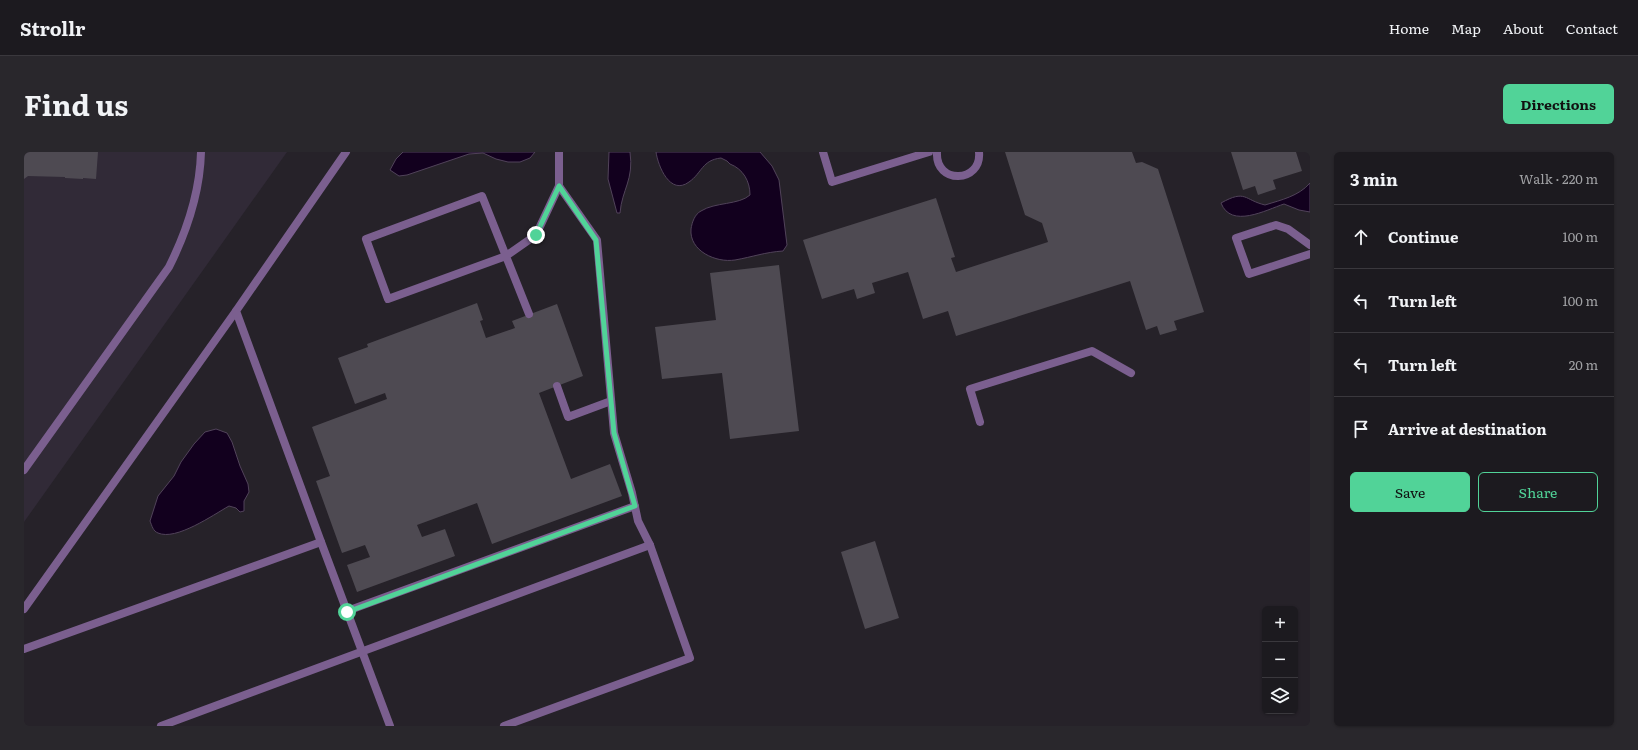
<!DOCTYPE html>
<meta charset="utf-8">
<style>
:root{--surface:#1c1a1f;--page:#29272c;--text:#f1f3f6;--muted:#a0a1a4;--line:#3a383d;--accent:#51d398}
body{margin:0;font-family:Literata,serif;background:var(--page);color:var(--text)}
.controls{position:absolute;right:12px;bottom:12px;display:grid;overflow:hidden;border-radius:6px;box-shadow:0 1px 3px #0004}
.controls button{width:36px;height:36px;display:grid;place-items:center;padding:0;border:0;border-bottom:1px solid var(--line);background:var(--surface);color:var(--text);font:20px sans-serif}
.stop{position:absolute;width:12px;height:12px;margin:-9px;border:3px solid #51d398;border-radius:50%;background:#fff}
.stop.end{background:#51d398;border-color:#fff;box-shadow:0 1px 4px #0008}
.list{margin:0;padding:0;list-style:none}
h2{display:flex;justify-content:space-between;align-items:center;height:52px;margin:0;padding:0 16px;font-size:17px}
h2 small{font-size:13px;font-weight:400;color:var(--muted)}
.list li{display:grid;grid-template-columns:26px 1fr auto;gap:12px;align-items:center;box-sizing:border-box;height:64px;padding:0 16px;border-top:1px solid var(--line)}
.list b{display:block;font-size:15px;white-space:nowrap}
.list em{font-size:13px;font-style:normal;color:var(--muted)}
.actions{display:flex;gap:8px;padding:12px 16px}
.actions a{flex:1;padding:9px 0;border:1px solid var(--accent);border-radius:6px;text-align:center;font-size:14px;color:var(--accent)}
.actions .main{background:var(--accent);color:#111}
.icon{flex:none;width:22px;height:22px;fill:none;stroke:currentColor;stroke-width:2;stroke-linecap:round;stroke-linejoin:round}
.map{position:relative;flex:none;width:1286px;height:574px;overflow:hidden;border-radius:6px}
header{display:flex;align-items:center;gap:24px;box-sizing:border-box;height:56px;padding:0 20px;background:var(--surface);border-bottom:1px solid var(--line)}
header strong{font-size:19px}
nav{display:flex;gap:22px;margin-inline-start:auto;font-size:14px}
.intro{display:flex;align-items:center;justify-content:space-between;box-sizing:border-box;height:96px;padding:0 24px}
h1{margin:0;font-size:28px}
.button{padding:10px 18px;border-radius:6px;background:var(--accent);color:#111;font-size:14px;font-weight:700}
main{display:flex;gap:24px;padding:0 24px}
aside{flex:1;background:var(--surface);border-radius:6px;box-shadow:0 1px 3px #0004}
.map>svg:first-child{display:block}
.built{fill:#312a37}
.water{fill:#12001e;stroke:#51435a}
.building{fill:#4e4a52}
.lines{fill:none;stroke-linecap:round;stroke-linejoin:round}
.service{stroke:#7b5f8f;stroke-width:8}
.route{stroke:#51d398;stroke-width:5}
</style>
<header>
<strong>Strollr</strong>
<nav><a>Home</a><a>Map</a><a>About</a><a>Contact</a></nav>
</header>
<div class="intro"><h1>Find us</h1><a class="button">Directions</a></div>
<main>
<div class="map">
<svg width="1286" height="574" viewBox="0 0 1286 574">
<rect width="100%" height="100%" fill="#262229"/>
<path class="built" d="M0,0H263L0,370Z"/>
<g class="water">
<path d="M379,0H511L506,6L496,10H484L472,7L459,1L445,2L383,23L375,24L366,18L372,7Z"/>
<path d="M585,0H606C610,28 598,37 596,61H593L584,27Z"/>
<path d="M632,0H736L748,14L755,28L763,93L759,99C742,100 728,105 711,108C692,111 665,99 667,77C668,70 671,62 677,59C691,50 715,53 726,43C726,29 719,17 706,12L703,9L697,6C678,8 678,21 665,30C646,44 634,14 632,0Z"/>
<path d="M1286,31V60L1275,58L1260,52C1242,58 1207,77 1197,51C1222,37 1220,48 1241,53C1257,48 1275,44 1286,31Z"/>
<path d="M192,277L203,281L208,290L216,314L224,332L225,340L220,349V359L216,360L212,356L205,354C189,363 152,389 134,381C129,379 128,374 126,369L134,344L150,324L157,310L170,292L181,280Z"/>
</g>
<g class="building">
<path d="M0,0H74L72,27L59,26V27L41,26V25L4,24L0,27Z"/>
<path d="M981,0H1108L1112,11L1118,10L1134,17L1180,160L1150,169L1153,178L1136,183L1133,174L1122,178L1106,129L932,184L924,159L899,167L884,120L848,131L851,141L833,147L830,137L798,147L779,88L912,46L931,105L927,106L932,120L1024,90L1018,71L1001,63Z"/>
<path d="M1207,0H1272L1278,19L1249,28L1252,37L1234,43L1231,34L1219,38Z"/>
<path d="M755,113L775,279L706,287L698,221L638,227L631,175L692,168L686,121Z"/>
<path d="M453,151L459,168L456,169L462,186L491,176L488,169L533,152L559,224L515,241L547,327L586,312L598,344L468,392L453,351L393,373L398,385L421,377L431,404L333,440L323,413L346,405L341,393L318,401L292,329L306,324L288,275L363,247L361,241L331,252L314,206L344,195L343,192Z"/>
<path d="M851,389L875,466L841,477L817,400Z"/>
</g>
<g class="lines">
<g class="service">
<path d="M799,0L808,30L905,0"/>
<path d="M913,0C911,33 958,31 955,0"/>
<path d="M1286,93L1264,77L1252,73L1212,86L1225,122L1286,102"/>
<path d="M505,162L458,44L342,87L364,147L482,104L512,83L535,34"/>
<path d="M533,234L544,265L587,249"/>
<path d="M956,270L946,237L1068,199L1107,221"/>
<path d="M0,318L145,115C163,79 176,40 177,0"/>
<path d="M297,390L366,574"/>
<path d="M0,457L212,159"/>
<path d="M323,459L611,354"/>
<path d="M0,497L297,390L212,159L322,0"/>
<path d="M137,574L626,393"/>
<path d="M480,574L666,506L626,393L614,369L608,341L590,281L573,88L535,34V0"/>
</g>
</g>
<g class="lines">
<path class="route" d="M323,460L611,354L590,281L572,88L535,34L512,83"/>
</g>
</svg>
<div class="controls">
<button>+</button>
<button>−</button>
<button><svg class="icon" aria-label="layers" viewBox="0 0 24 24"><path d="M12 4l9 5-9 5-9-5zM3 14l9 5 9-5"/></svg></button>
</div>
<div class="stop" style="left:323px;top:460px"></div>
<div class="stop end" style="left:512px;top:83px"></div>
</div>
<aside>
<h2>3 min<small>Walk · 220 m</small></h2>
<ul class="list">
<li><svg class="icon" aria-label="ahead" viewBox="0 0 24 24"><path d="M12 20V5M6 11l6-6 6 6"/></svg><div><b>Continue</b></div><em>100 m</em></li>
<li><svg class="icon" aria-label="left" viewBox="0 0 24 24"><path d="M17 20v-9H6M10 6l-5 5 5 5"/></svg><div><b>Turn left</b></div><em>100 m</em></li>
<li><svg class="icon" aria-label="left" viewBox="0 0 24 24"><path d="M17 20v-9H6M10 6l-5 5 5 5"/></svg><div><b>Turn left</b></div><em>20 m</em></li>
<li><svg class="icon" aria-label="arrive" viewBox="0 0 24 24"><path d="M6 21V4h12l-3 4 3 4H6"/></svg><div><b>Arrive at destination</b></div></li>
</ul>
<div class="actions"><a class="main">Save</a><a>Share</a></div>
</aside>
</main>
